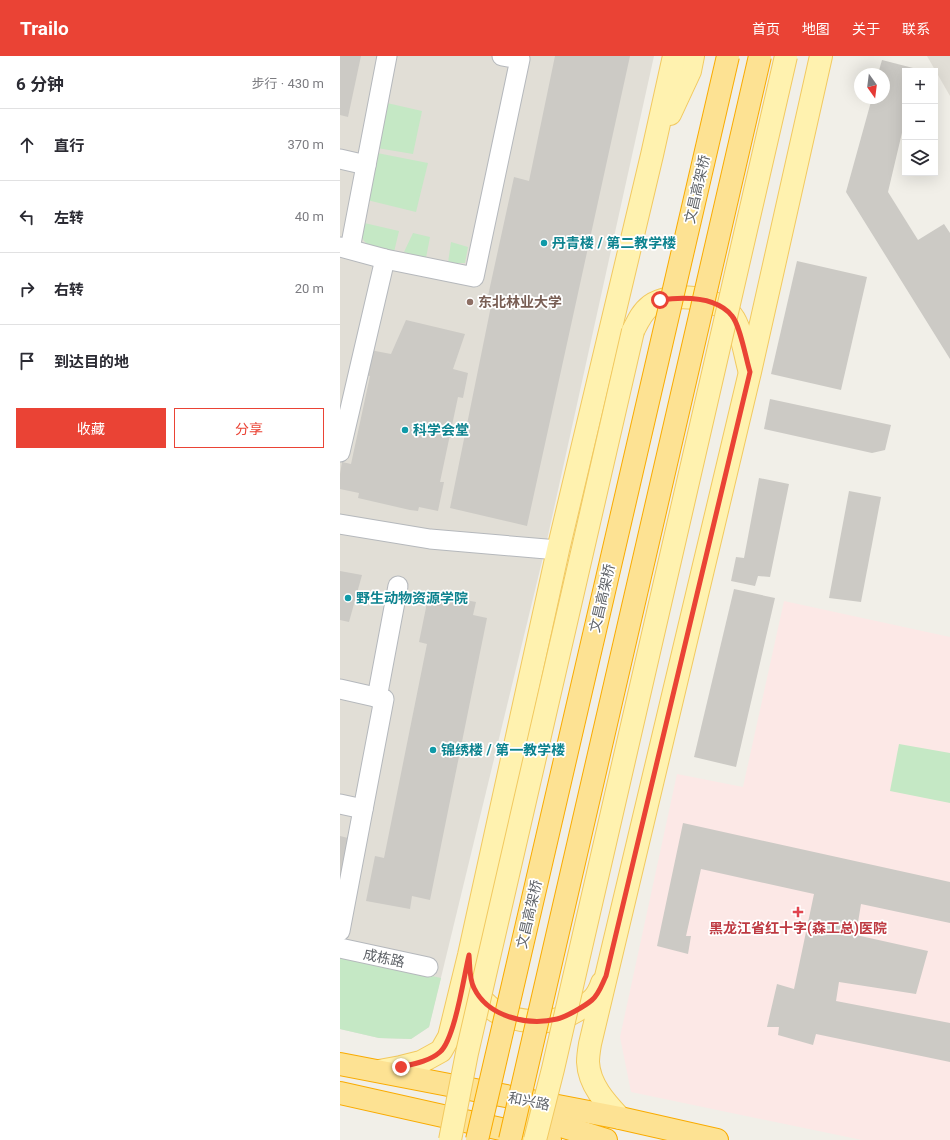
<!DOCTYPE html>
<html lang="zh">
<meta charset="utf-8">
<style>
:root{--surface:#fff;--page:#f2f2f3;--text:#2b2b33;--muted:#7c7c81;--line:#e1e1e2;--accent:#ea4335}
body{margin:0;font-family:Roboto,"Noto Sans SC",sans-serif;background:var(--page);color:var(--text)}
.controls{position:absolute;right:12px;top:12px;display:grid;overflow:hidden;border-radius:0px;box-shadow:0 4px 16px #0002}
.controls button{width:36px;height:36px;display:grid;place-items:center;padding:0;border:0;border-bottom:1px solid var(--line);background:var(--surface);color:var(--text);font:20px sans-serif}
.compass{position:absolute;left:514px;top:12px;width:36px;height:36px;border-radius:50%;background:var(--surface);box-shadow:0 4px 16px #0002;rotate:166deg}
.stop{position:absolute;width:12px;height:12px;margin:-9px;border:3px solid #ea4335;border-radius:50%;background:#fff}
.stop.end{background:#ea4335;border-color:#fff;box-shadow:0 1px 4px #0008}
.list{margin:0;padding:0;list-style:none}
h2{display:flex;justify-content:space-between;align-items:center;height:52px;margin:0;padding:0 16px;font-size:17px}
h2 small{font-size:13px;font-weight:400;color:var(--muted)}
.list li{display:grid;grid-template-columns:26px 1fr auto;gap:12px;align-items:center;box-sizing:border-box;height:72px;padding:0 16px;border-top:1px solid var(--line)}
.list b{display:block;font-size:15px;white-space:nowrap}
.list em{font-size:13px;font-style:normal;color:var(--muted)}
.actions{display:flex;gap:8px;padding:12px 16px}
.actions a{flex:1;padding:9px 0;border:1px solid var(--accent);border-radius:0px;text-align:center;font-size:14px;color:var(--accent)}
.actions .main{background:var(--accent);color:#fff}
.icon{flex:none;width:22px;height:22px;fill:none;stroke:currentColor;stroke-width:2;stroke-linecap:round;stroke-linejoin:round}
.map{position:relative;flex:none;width:610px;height:1084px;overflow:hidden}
header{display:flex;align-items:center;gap:24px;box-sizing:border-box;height:56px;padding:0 20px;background:var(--accent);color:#fff}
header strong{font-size:19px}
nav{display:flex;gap:22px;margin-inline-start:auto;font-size:14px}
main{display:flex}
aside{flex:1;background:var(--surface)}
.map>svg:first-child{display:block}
.education{fill:#e1ded6}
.medical{fill:#fce8e6}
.green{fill:#c5e8c5}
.building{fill:#cccac5}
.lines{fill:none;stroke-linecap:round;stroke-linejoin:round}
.minor-casing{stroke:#b5b8bc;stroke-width:21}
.major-casing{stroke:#f2c960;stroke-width:24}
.highway-casing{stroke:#f9ab00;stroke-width:24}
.minor{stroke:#fff;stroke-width:19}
.major{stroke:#fff2af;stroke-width:22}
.highway{stroke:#fde293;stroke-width:22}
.major-bridge-casing{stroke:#f2c960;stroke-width:24;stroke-linecap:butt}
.highway-bridge-casing{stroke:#f9ab00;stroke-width:24;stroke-linecap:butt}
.major-bridge{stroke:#fff2af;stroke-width:22}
.highway-bridge{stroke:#fde293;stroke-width:22}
.route{stroke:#ea4335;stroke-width:5}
.culture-dot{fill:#0f9aa8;stroke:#fff;stroke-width:1.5}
.education-dot{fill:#8d6e63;stroke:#fff;stroke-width:1.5}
.health-dot{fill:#e0444e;stroke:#fff;stroke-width:1.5}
.labels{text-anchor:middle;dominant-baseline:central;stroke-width:3.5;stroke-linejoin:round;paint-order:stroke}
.street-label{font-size:14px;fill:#5f6368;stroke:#fff}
.culture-label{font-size:14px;font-weight:bold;fill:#0d838f;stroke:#fff;text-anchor:start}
.education-label{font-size:14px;font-weight:bold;fill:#785e54;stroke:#fff;text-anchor:start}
.health-label{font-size:14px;font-weight:bold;fill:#be3a42;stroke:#fff}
</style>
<header>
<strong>Trailo</strong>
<nav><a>首页</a><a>地图</a><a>关于</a><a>联系</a></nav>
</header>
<main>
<aside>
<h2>6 分钟<small>步行 · 430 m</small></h2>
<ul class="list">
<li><svg class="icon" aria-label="ahead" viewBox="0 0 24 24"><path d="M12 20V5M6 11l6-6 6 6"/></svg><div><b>直行</b></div><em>370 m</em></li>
<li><svg class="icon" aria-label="left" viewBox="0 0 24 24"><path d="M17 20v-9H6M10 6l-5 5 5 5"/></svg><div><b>左转</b></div><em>40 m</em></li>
<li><svg class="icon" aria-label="right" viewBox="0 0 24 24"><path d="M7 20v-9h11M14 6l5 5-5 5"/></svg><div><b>右转</b></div><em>20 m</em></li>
<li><svg class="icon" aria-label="arrive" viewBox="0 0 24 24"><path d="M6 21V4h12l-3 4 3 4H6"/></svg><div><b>到达目的地</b></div></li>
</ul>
<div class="actions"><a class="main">收藏</a><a>分享</a></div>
</aside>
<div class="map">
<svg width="610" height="1084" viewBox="0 0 610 1084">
<rect width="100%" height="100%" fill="#f1efe8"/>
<g class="education">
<path d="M0,0H314L205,493L89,971L71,983L39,982L0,973Z"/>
<path d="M587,0H610V40Z"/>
</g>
<path class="medical" d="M444,545L610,581V1084H522L291,1036L280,981L337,718L403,731Z"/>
<g class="green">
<path d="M47,47L82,55L73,98L37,92Z"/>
<path d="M37,97L88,107L76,156L27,144Z"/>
<path d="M20,166L59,175L54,196C33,190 19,193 20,166Z"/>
<path d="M73,177L90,181L86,202L64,196Z"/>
<path d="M111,186L128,191L125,207H108Z"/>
<path d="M559,688L610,697V747L550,735Z"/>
<path d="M0,900L101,922L89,971L71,983L39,982L0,973Z"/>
</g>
<g class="building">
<path d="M0,0H21L8,61L0,59Z"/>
<path d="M215,0H290L187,470L110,452L151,250L146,249L174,121L189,125Z"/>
<path d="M542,4L577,13V15H565V64L548,136L578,184L604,168L610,177V303L506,136L532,42H544V18H538Z"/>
<path d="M457,205L527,221L501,334L431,318Z"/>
<path d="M66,264L125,278L113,313L128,317L123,342L118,341L100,426H104L98,455L79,451L78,455L70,454L18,442L19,437L0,433V418L2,406L11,408L30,320L25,319L30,294L51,298Z"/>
<path d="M430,343L551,369L545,394L532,397L424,373Z"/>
<path d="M419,422L449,428L430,521L418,520L415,530L391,525L396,501L404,502Z"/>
<path d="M509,435L541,441L521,546L489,542Z"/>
<path d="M0,515L22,519L9,566L0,564Z"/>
<path d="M394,533L435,542L396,711L354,701Z"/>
<path d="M89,537L136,546L133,559L147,562L90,844L72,840L70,853L26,845L35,800L44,802L87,588L79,586Z"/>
<path d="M343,767L610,826V867L521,848L516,879L588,895L576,938L499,926L496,945L610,967V1006L476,978L473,989L438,979L439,971H427L437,928L454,933L474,838L361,813L346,880H351L348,898L317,890Z"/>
<path d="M0,780L12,783L0,832Z"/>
</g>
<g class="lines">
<defs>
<g id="minor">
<path d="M0,103L26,109"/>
<path d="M0,191L45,203L134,221L180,3L162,0"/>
<path d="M10,193L47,0"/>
<path d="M0,396L45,203"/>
<path d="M0,468L90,483L218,494"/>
<path d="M0,633L44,643L0,875"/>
<path d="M37,642L58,530"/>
<path d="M0,748L23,753"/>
<path d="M0,892L88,911"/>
</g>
<g id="major">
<path d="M330,58L350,15L353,0"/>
<path d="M293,275C298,265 302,256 310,250C331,235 377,240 392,260C401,271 405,299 409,313"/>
<path d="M132,926C135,939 150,954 163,959C178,965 202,968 218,963C227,961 246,950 253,943C257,939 260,933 262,927"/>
<path d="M39,1015L61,1011L81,1006L101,995L109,981L129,899L218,494L312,99L334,0"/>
<path d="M280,1062C266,1047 249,1029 248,1006C248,1000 249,994 250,988L410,316L481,0"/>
</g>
<g id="highway">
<path d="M0,1008L280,1062L377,1084"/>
<path d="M0,1037L210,1084"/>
<path d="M183,1058L266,1084"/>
</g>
</defs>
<use href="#minor" class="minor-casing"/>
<use href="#major" class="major-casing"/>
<use href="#highway" class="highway-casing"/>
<use href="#minor" class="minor"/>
<use href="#major" class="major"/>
<use href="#highway" class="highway"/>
<defs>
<g id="major-bridge">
<path d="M110,1084L127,997L293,275"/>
<path d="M195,1084L213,1013L446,0"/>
</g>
<g id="highway-bridge">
<path d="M137,1084L388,0"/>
<path d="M170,1084L420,0"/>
</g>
</defs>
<use href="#major-bridge" class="major-bridge-casing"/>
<use href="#highway-bridge" class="highway-bridge-casing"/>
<use href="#major-bridge" class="major-bridge"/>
<use href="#highway-bridge" class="highway-bridge"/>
</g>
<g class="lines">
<path class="route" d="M61,1011C74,1008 90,1005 100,996C115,983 124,919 129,899C130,909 129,923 134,932C148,961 188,970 217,963C226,961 245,950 252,944C259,938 262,928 266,920L410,316C406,303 400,269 392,260C376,240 343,241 320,244"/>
</g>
<g class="culture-dot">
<circle cx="204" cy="187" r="4"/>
<circle cx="65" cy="374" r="4"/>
<circle cx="8" cy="542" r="4"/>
<circle cx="93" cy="694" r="4"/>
</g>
<circle class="education-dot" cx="130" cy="246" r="4"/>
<path class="health-dot" d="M456 850h4v4h4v4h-4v4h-4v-4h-4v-4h4z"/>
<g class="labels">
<g class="street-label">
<text transform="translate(357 133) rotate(-77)">文昌高架桥</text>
<text transform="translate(262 542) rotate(-77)">文昌高架桥</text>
<text transform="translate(189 858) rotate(-77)">文昌高架桥</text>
<text transform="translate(44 902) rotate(12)">成栋路</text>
<text transform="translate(189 1045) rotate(11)">和兴路</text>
</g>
<g class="culture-label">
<text x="212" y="187">丹青楼 / 第二教学楼</text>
<text x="73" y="374">科学会堂</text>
<text x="16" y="542">野生动物资源学院</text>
<text x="101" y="694">锦绣楼 / 第一教学楼</text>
</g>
<g class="education-label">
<text x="138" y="246">东北林业大学</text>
</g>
<g class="health-label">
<text x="458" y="872">黑龙江省红十字(森工总)医院</text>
</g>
</g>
</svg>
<div class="controls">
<button>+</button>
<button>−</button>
<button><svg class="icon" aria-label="layers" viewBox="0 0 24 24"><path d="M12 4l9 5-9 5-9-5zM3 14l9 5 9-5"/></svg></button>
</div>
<svg class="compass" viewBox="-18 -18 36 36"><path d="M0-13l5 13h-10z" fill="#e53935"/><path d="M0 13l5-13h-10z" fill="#7c7c81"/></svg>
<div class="stop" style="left:320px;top:244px"></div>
<div class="stop end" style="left:61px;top:1011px"></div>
</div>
</main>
